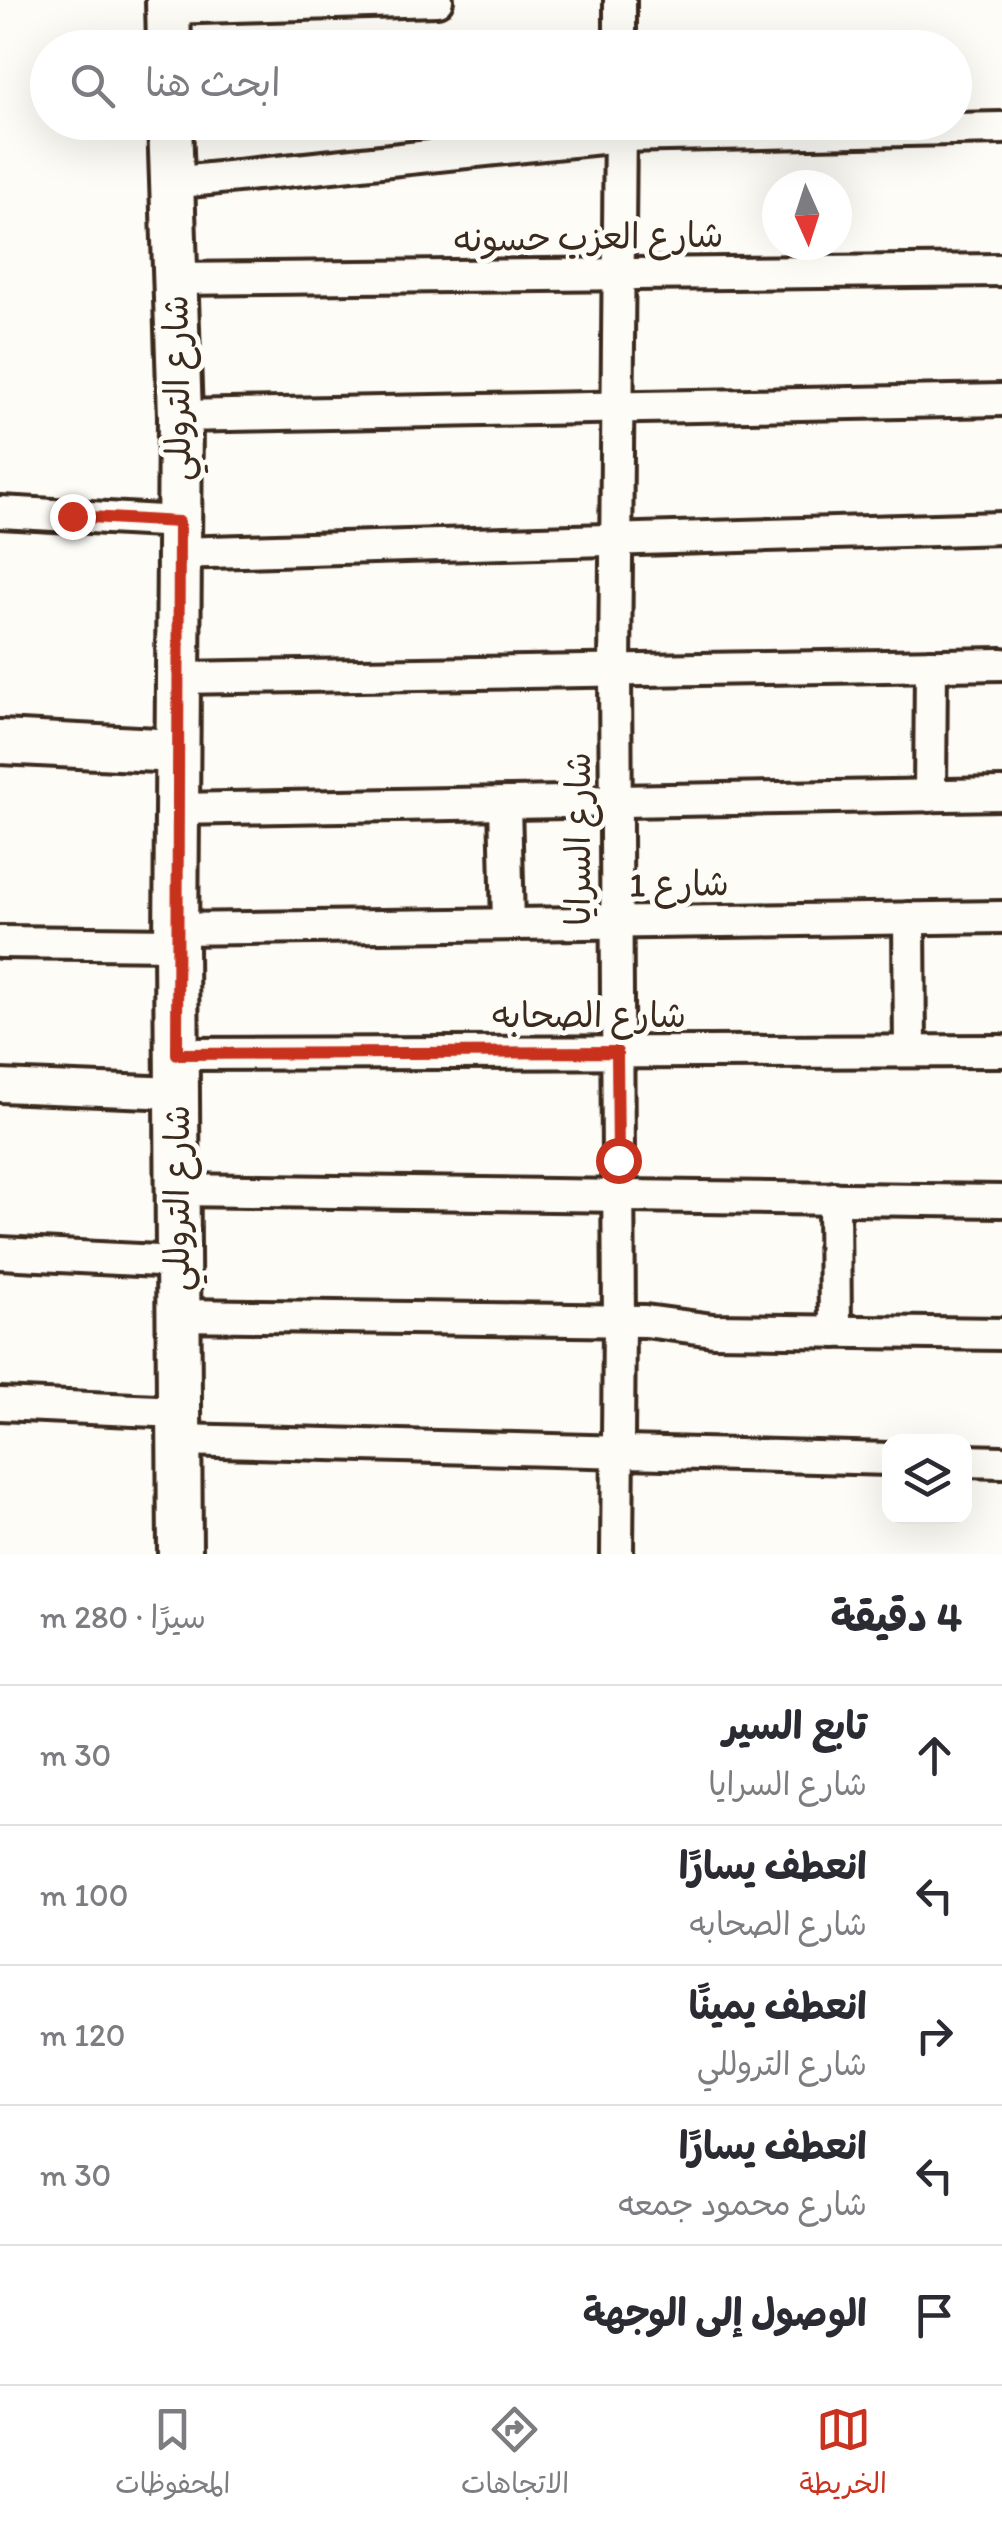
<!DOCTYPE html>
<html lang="ar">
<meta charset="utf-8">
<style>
:root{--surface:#fff;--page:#f2f2f3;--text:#2b2b33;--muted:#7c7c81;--line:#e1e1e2;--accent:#c8321e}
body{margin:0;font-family:Itim,"Playpen Sans Arabic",sans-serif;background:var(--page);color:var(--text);direction:rtl}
.controls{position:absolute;right:30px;bottom:30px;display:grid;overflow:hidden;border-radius:20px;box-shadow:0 10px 40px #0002}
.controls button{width:90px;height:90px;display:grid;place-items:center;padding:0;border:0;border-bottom:2px solid var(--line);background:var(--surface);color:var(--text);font:50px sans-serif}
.compass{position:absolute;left:762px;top:170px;width:90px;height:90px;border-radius:50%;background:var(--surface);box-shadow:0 10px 40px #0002;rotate:177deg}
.stop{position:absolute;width:30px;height:30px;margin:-22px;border:8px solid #c8321e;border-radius:50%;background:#fff}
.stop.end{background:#c8321e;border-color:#fff;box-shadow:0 2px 10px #0008}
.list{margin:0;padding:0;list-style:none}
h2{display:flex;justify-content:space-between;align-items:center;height:130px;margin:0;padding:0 40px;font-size:42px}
h2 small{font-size:32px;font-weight:400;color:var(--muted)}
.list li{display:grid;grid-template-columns:65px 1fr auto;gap:30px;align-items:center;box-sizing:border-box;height:140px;padding:0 40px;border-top:2px solid var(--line)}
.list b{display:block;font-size:38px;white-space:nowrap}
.list p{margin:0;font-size:32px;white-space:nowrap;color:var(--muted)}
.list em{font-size:32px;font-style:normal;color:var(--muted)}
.icon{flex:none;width:55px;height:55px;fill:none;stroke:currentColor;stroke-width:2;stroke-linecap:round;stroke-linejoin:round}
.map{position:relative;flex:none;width:1002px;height:1554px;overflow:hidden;direction:ltr}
.search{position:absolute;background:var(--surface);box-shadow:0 10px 40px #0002;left:30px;right:30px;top:30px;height:110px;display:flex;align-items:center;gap:25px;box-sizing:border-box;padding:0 35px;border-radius:55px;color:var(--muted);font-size:38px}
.sheet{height:830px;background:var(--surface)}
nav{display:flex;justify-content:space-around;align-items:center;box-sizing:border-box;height:140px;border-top:2px solid var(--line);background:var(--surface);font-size:28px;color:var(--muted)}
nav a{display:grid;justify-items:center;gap:5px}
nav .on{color:var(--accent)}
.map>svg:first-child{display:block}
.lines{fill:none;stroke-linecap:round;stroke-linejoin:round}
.street-casing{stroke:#3b2a1e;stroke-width:38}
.secondary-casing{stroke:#3b2a1e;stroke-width:50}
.street{stroke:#fdfcf7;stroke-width:30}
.secondary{stroke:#fdfcf7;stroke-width:42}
.route{stroke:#c8321e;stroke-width:12}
.labels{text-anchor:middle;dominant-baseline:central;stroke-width:10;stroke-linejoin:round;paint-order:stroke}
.street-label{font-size:35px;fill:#3b2a1e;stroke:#fdfcf7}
</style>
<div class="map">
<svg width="1002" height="1554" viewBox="0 0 1002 1554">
<rect width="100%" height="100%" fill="#fdfcf7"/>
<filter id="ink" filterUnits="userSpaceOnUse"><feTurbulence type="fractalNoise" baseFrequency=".01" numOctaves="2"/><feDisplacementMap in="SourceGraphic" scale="20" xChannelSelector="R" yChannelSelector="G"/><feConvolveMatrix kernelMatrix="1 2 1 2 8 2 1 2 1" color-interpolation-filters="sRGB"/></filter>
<g filter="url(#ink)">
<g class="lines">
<defs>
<g id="street">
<path d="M620,0V48"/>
<path d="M168,8L437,0"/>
<path d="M171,183L620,136L1002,128"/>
<path d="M175,279L1002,270"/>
<path d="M180,416L1002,400"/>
<path d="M0,512L179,522"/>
<path d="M178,553L1002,528"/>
<path d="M178,678L1002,664"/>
<path d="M930,796L931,665"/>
<path d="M505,804L508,924"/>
<path d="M177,809L1002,794"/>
<path d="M909,918L910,1051"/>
<path d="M176,929L1002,917"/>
<path d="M0,942L176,944"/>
<path d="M177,1054L1002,1051"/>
<path d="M0,1086L177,1093"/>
<path d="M178,1190L1002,1201"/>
<path d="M834,1198L835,1332"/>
<path d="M0,1253L178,1262"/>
<path d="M178,1315L645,1321L713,1330L1002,1334"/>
<path d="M0,1404L179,1412"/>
<path d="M179,1440L890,1459"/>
<path d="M964,1461L1002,1462"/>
<path d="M617,1554L619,1322L615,671L620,122"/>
</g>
<g id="secondary">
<path d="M168,0L169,48"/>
<path d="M170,122L180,416L176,944L180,1554"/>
<path d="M0,742L177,751"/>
</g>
</defs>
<use href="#street" class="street-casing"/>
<use href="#secondary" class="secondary-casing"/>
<use href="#street" class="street"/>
<use href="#secondary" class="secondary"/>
</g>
</g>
<g class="lines" filter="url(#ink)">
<path class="route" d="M72,516L179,522L177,1054L617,1052L618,1160"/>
</g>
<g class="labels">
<g class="street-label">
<text transform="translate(588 237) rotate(-1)">شارع العزب حسونه</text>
<text transform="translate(177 388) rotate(-91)">شارع التروللي</text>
<text transform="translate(578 839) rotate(-90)">شارع السرايا</text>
<text transform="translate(679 884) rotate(-1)">شارع 1</text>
<text x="589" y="1015">شارع الصحابه</text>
<text transform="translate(177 1198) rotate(-90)">شارع التروللي</text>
</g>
</g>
</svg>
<div class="controls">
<button><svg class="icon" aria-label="layers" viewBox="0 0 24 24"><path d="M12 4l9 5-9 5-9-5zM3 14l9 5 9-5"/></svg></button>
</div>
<svg class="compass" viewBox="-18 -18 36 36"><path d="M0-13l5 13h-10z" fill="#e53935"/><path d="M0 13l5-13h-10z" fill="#7c7c81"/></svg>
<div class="stop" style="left:618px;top:1160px"></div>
<div class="stop end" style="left:72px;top:516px"></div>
<div class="search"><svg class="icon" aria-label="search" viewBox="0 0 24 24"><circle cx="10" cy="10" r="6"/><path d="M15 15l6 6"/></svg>ابحث هنا</div>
</div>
<section class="sheet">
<h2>4 دقيقة<small>سيرًا · 280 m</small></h2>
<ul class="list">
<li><svg class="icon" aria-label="ahead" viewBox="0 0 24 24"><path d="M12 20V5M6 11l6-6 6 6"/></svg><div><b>تابع السير</b><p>شارع السرايا</p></div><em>30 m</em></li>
<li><svg class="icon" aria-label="left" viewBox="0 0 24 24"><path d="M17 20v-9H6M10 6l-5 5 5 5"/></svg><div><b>انعطف يسارًا</b><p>شارع الصحابه</p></div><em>100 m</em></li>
<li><svg class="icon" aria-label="right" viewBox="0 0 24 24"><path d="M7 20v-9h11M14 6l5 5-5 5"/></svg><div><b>انعطف يمينًا</b><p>شارع التروللي</p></div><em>120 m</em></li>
<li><svg class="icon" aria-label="left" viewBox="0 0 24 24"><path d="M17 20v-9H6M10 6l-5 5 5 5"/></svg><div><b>انعطف يسارًا</b><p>شارع محمود جمعه</p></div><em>30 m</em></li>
<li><svg class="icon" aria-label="arrive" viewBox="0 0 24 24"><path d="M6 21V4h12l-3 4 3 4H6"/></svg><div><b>الوصول إلى الوجهة</b></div></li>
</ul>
</section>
<nav>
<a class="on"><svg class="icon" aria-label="map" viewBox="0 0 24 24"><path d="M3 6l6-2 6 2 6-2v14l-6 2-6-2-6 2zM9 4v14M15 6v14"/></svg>الخريطة</a>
<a><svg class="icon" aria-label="directions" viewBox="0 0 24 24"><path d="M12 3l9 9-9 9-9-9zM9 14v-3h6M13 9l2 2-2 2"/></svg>الاتجاهات</a>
<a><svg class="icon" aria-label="saved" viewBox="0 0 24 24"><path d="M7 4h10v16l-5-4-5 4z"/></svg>المحفوظات</a>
</nav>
